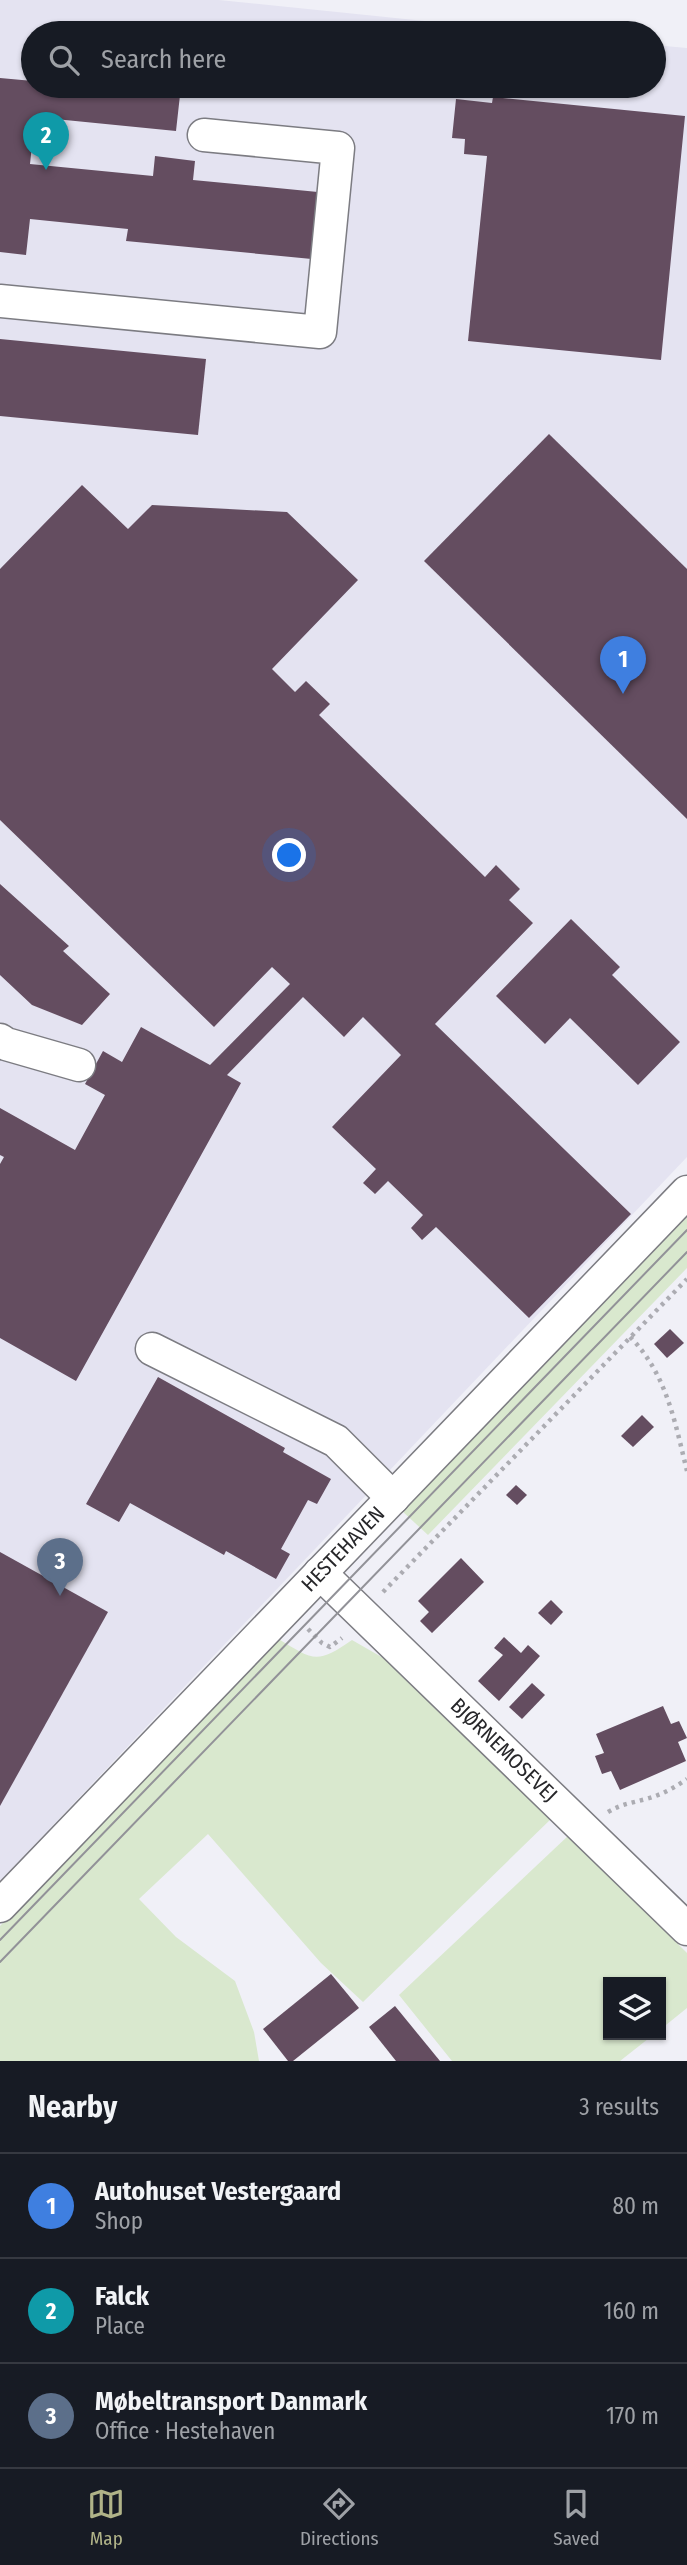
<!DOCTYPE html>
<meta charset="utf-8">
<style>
:root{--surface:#171b24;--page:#20242c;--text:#f1f3f6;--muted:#9ea1a6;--line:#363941;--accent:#b0b388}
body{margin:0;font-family:"Fira Sans Condensed",sans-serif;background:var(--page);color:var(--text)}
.controls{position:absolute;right:21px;bottom:21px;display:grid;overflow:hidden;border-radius:0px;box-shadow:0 2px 5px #0004}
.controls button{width:63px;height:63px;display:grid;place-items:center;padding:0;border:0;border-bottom:2px solid var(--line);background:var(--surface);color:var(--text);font:35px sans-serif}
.you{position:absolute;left:290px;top:856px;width:24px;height:24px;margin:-18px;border:5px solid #fff;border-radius:50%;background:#1a73e8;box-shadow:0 0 0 10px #1a73e833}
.badge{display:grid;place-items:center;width:46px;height:46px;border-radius:50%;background:var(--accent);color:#fff;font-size:23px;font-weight:700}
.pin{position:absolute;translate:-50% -58px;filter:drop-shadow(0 2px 4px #0008)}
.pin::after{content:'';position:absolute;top:37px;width:24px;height:21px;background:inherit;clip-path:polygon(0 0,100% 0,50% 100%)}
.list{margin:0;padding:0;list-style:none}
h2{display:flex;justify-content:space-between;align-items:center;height:91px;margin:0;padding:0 28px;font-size:30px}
h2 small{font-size:23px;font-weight:400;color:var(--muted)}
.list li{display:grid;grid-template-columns:46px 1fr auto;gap:21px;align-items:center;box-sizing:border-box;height:105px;padding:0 28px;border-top:2px solid var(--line)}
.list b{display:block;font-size:26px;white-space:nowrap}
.list p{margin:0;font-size:23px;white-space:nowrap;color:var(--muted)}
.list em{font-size:23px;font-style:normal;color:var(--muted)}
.icon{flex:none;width:38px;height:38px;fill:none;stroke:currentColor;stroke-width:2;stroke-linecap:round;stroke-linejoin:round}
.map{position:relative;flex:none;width:687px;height:2061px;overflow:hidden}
.search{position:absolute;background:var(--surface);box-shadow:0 2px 5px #0004;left:21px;right:21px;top:21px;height:77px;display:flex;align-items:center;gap:18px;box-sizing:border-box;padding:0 24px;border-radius:38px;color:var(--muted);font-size:26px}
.sheet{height:406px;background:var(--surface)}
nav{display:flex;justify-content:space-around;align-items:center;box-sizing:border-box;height:98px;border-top:2px solid var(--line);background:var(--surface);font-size:19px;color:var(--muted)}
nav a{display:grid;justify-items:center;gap:4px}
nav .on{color:var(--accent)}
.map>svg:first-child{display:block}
.built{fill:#e4e3f1}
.green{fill:#d9e8ce}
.building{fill:#644d60}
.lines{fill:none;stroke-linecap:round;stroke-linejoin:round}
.minor-casing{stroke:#7c7c82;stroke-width:35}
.path{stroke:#acacb2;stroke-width:4.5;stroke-dasharray:3.5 5;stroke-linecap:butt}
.minor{stroke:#fff;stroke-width:32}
.tram{stroke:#929298;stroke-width:2}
.labels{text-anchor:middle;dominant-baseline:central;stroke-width:7;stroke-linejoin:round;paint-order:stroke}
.street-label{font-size:21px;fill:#27272a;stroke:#fff}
</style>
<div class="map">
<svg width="687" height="2061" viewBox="0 0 687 2061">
<rect width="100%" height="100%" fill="#f0f0f7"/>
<path class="built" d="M0,0H219L541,33H33V86H654V45L687,48V1157L0,1881Z"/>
<g class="green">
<path d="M687,1217V1268L428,1535L402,1511Z"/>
<path d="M277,1638C313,1660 316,1665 352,1640L385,1659L552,1818L363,2002L321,1963L208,1834L139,1899L176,1937L235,1981L254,2032L259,2061H0V1926Z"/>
<path d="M569,1835L687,1953V2008L661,2029V1982H608V2035H653L620,2061H452L399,1995Z"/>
</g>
<g class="building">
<path d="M0,78L33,81V86H82L180,95L176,131L35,117L30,164L153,176L155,156L195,161L193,180L328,193L322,260L126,241L128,229L30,219L26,255L0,252Z"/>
<path d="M493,97L685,116L661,360L468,341L487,156L464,154L465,139L452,138L456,99L492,103Z"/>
<path d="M0,339L206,359L198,435L0,416Z"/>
<path d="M549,434L687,569V819L424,561Z"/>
<path d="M82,485L128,529L152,505L287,512L358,580L272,669L295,692L306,681L330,704L319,715L485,877L496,865L520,889L509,900L533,923L435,1024L631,1214L529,1318L436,1227L422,1240L411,1228L423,1215L388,1181L375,1194L363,1183L376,1169L332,1127L401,1055L363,1017L344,1037L303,997L227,1075L241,1083L76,1381L0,1338V1164L4,1157L0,1155V1108L75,1150L105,1095L85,1084L103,1051L122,1062L141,1027L210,1065L290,984L272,967L214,1027L0,820V569Z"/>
<path d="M0,884L69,946L63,951L110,994L82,1025L32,1005L0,975Z"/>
<path d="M571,919L620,967L612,975L680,1042L638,1085L570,1018L545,1044L496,996Z"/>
<path d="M670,1329L684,1343L667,1358L654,1344Z"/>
<path d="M158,1377L285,1448L283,1452L331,1479L317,1504L308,1500L281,1549L290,1554L276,1579L226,1551L224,1555L130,1503L119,1522L86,1504Z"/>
<path d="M642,1415L654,1427L633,1447L621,1436Z"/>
<path d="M516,1485L527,1495L517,1505L506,1495Z"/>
<path d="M0,1552L108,1612L0,1806Z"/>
<path d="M461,1558L484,1582L432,1633L420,1621L429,1612L418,1601Z"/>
<path d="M551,1600L563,1612L551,1625L538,1613Z"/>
<path d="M504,1637L521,1653L528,1645L540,1656L499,1701L478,1681L503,1655L494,1648Z"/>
<path d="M532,1683L545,1695L522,1719L509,1707Z"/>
<path d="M663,1706L671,1724L679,1721L687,1738L678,1742L686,1761L620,1790L611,1771L602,1774L595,1756L604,1753L596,1734Z"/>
<path d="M331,1974L359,2008L293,2061H288L263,2029Z"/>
<path d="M395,2006L440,2061H396L369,2027Z"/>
</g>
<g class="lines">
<defs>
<g id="minor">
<path d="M0,301L320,332L338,148L204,135"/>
<path d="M0,1040L6,1044L79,1065"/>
<path d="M152,1349L336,1441L393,1498"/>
<path d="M320,1573L687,1929"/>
<path d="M0,1906L687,1192"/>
</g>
</defs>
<use href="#minor" class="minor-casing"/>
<g class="path">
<path d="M630,1337C667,1374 675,1423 687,1471"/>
<path d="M383,1592L687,1279"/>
<path d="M308,1629L322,1643L330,1647L342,1638"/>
<path d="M608,1812C621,1804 632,1803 646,1799C661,1795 674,1788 687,1779"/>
</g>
<use href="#minor" class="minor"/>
<g class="tram">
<path d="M0,1940L687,1230"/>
<path d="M0,1962L687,1252"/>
</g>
</g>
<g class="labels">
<g class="street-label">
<text transform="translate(343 1549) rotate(-46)">HESTEHAVEN</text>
<text transform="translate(504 1750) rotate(44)">BJØRNEMOSEVEJ</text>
</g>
</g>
</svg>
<div class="controls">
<button><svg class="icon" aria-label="layers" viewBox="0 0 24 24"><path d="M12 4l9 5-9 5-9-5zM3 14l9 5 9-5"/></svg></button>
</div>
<div class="you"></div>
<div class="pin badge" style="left:623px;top:694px;background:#3f7fe0">1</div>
<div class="pin badge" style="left:46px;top:170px;background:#0f9aa8">2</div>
<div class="pin badge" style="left:60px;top:1596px;background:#5c6f8a">3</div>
<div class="search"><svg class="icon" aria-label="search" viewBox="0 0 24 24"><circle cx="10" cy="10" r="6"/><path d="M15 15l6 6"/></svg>Search here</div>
</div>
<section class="sheet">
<h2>Nearby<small>3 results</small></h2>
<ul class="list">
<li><span class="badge" style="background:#3f7fe0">1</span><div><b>Autohuset Vestergaard</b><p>Shop</p></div><em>80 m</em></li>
<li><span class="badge" style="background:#0f9aa8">2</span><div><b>Falck</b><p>Place</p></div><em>160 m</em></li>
<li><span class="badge" style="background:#5c6f8a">3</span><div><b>Møbeltransport Danmark</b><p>Office · Hestehaven</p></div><em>170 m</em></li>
</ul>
</section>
<nav>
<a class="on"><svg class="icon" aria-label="map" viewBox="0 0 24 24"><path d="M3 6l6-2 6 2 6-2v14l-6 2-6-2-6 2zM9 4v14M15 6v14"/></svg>Map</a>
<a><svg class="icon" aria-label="directions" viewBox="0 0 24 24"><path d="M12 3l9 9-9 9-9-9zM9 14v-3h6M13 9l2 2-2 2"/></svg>Directions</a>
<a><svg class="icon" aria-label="saved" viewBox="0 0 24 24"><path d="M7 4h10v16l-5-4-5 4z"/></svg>Saved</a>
</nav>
